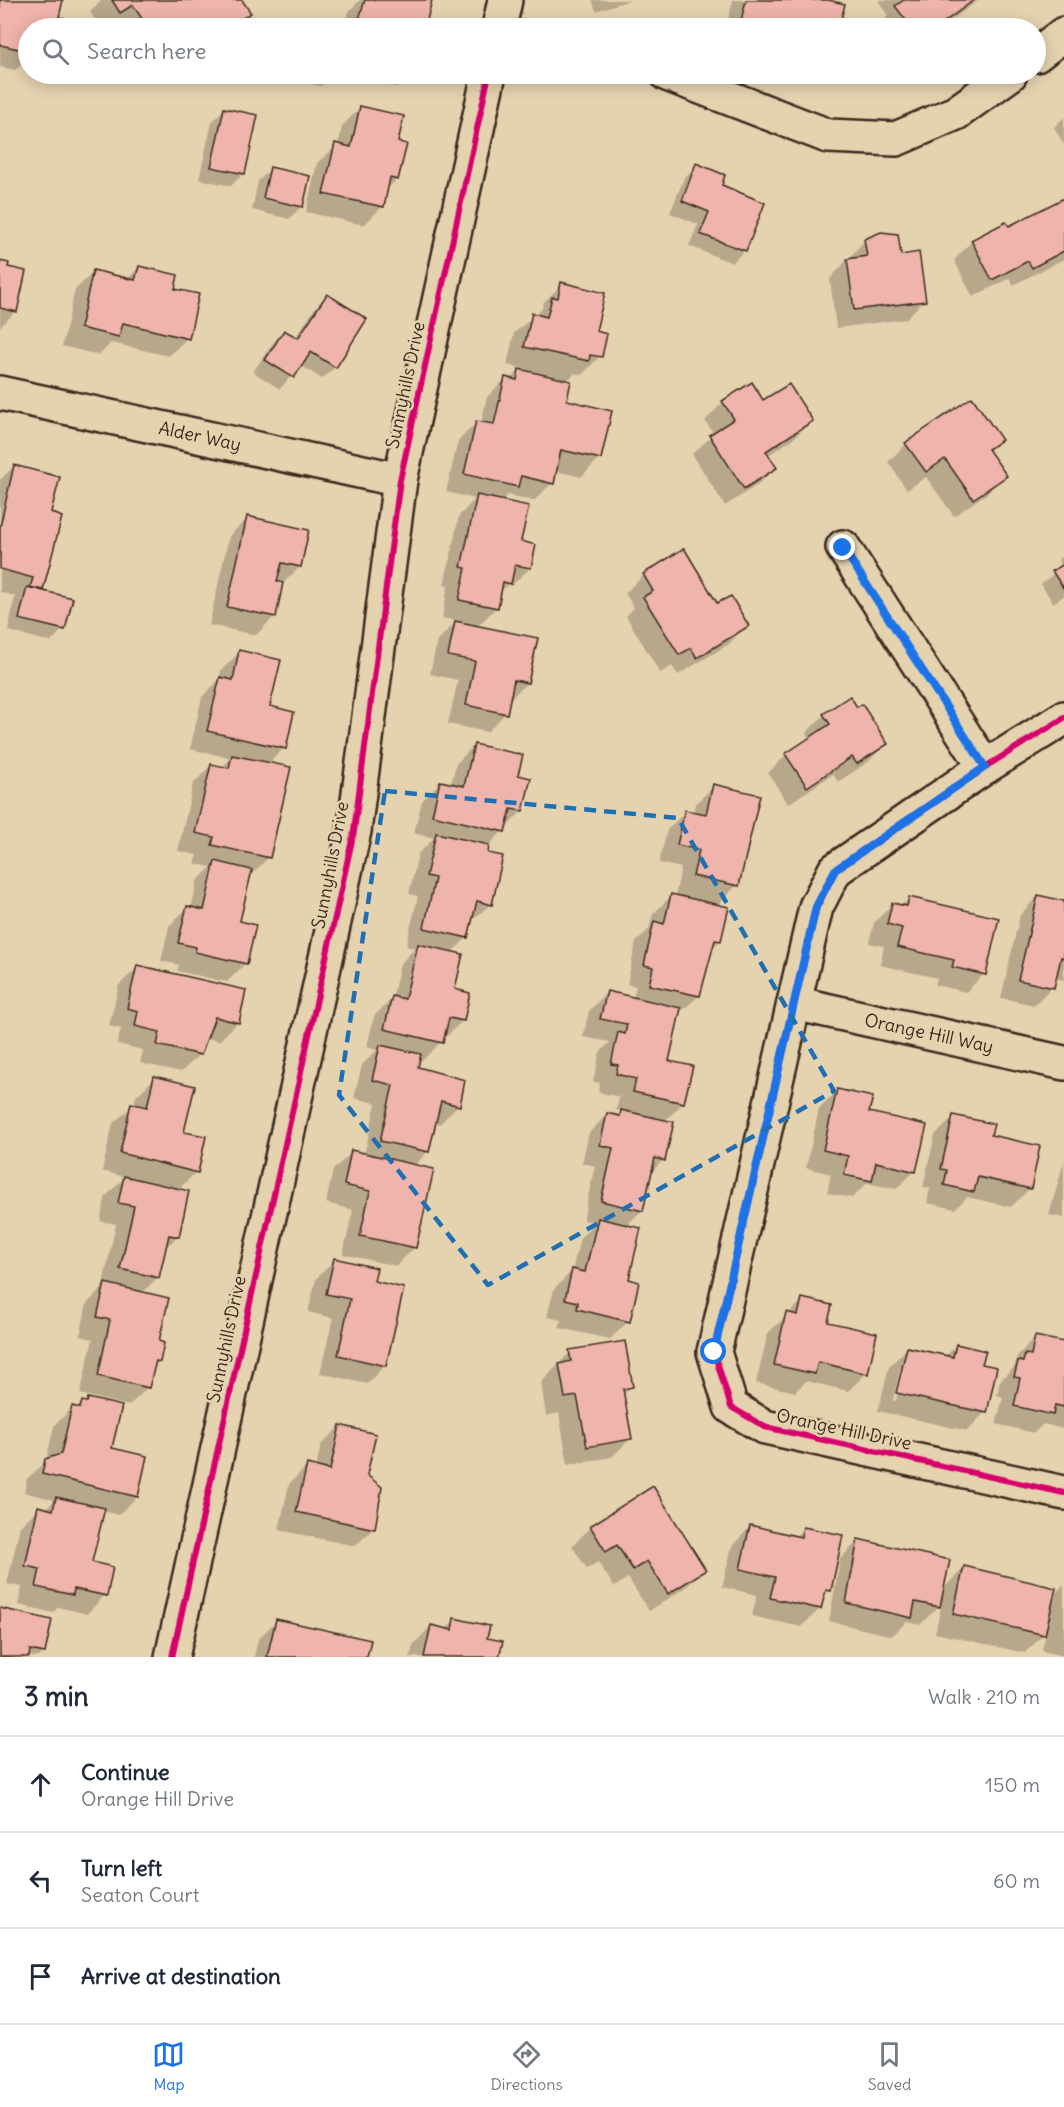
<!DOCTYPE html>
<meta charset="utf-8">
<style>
:root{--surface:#fff;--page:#f2f2f3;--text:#1f2937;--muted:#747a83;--line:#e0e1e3;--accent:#1a73e8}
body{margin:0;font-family:Delius,sans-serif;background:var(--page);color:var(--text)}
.stop{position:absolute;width:18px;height:18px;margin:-14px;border:4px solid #1a73e8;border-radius:50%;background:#fff}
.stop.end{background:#1a73e8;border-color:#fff;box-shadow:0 2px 6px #0008}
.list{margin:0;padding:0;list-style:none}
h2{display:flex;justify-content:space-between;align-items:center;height:78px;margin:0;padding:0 24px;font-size:26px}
h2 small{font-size:20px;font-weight:400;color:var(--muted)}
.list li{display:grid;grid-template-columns:39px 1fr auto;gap:18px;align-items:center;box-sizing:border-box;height:96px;padding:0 24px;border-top:2px solid var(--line)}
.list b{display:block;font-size:22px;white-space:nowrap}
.list p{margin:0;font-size:20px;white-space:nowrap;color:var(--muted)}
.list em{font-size:20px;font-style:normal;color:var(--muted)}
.icon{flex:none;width:33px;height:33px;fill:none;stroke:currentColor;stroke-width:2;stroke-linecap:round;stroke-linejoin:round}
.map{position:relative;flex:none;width:1064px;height:1657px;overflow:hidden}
.search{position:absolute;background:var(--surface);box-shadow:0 3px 15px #0003;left:18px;right:18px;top:18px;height:66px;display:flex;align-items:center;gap:15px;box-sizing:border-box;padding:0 21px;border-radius:33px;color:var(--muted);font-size:22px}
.sheet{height:366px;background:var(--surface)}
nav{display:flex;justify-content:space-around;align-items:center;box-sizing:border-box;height:84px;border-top:2px solid var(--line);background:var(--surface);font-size:16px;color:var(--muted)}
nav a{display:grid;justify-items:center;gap:3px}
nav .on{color:var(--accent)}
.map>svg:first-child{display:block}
.shadow{fill:#0003;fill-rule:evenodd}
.building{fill:#efb4ac;stroke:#3b2a1e;stroke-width:1.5}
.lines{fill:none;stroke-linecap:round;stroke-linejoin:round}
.minor-casing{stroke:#3b2a1e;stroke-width:38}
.minor{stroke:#e5d3b0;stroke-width:33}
.cycleway-casing{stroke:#e5d3b0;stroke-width:10}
.cycleway{stroke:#d6006c;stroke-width:6}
.route{stroke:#1a73e8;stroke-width:8}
.marked{fill:none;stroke:#1f6fb2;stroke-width:4.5;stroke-dasharray:12 8;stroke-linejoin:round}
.labels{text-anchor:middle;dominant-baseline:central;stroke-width:5;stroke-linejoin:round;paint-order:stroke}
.street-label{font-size:18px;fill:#3b2a1e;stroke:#e5d3b0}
</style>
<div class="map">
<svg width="1064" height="1657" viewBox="0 0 1064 1657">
<rect width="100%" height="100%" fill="#e5d3b0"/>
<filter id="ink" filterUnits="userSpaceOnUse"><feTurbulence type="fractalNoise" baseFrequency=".0167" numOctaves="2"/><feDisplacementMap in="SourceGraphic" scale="12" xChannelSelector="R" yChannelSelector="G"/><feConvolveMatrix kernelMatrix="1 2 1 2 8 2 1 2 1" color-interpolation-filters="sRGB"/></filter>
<g filter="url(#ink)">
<g class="shadow">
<path d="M0,0H62L58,19L78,23L76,28H28V59L15,70L0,67Z"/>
<path d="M102,0H240L249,13L233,28H118L114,22L100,28L90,12Z"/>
<path d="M360,0H430L424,28H345L349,11Z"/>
<path d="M592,0H630L596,11Z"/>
<path d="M733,0H821L843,5L837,28H726Z"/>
<path d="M878,0H979L940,28H880L878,26L888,16Z"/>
<path d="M282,74H333L321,86L282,76Z"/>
<path d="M350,74H410L396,87L350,77Z"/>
<path d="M361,107L396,143L397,179L386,190L382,207L364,225L306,212L317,163L338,145L342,126Z"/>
<path d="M224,109L243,174L231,186L199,179L212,122Z"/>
<path d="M1064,117V145L1054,127Z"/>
<path d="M697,165L720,186L763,204L744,251L732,263L689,246L698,224L670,213L684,178Z"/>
<path d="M271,169L302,206L289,219L252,210L258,181Z"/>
<path d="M1064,200V259L1013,285L1010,278L973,297L954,260L972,241L1008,229Z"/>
<path d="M865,240L899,256L924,300L906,319L836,328L830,279Z"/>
<path d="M0,264L16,311L0,327Z"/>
<path d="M139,267L173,290L187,338L169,356L111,343L99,355L62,346L75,290L93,272L127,280Z"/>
<path d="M562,284L595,332L600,356L582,375L575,373L567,381L565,401L600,458L581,477L555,471L552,483L534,501L507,495L501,502L530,568L511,586L508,585L499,593L496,608L477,627L527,683L508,701L506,713L487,732L448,724L458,680L430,674L437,641L457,621L442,618L448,586L444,585L459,516L475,499L446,492L458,441L477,422L481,423L487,397L505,379L510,380L522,368L507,365L514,333L542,309L543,303Z"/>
<path d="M327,296L335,367L322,379L300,365L280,389L253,372L272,344L284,331L295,338L315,308Z"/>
<path d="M723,402H763L811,421L793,439L767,456L775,468L756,486L725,506L692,454L714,434L705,421Z"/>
<path d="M1000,440L988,452L1005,476L986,494L954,516L926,477L907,490L888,462L906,444Z"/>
<path d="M14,466L49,512L41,589L39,592L63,629L51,642L8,631L15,596L0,592V480Z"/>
<path d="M248,518L300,567L281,585L274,617L256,635L209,625L229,536Z"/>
<path d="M1064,554V596L1053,603L1041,584L1062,567L1058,560Z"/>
<path d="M644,575L717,605L747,625L729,644L678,675L672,666L660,673L626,616L634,608L625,593Z"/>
<path d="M240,652L268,708L284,748L268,764L269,857L250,876L239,922L245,964L227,982L177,971L179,965L161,961L169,926L187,908L191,909L197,881L211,867L195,864L197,855L178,851L193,784L211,765L221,768L231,758L190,749L202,697L219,680L221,670Z"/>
<path d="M824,715L886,744L868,762L838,782L833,774L788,804L768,773L786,755L809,739L806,733Z"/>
<path d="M474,745L516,776L522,811L487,847L491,904L470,922L467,938L451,953L454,990L469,994L462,1021L423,1060L418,1059L416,1068L458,1105L440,1124L435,1122L428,1151L414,1166L415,1247L396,1266L343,1254L353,1210L326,1203L333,1170L352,1152L364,1155L376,1103L354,1098L362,1065L377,1050L367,1047L374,1016L392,999L400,964L415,948L406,946L418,896L409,894L418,854L434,838L414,833L422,801L440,782L451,785L456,764Z"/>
<path d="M714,786L737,885L717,906L720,941L710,950L699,996L678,1014L667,1062L683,1103L664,1122L663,1160L650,1174L642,1210L626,1226L629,1321L610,1339L559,1328L561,1320L547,1317L554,1289L572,1271L580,1238L595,1222L583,1220L595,1166L582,1163L589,1133L607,1114L617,1117L622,1111L616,1110L619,1097L598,1092L600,1083L593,1082L600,1052L610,1042L583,1037L589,1011L607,992L633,998L636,986L627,984L636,942L649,929L653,914L671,896L675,897L681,868L659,863L667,830L686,811L693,813L695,804Z"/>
<path d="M1038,896L1064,902V980L1054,978L1052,987L1034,1005L1001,998L1020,915Z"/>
<path d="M909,899L984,974L966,992L935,985L937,978L880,965L884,946L869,943L874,923L892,904L901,906Z"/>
<path d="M138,967L238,1022L219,1041L206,1038L200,1054L181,1072L140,1063L143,1050L117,1044L121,1029L109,1026L119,985Z"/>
<path d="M155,1078L182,1133L196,1172L178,1190L177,1237L164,1249L158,1277L142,1293L158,1361L153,1367L148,1387L129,1406L80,1394L93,1339L80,1336L87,1303L102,1289L116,1224L100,1221L106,1196L125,1177L102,1171L113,1123L134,1105L136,1096Z"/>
<path d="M838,1091L868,1113L915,1171L896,1189L867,1183L852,1198L827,1193L831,1174L806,1168L819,1109Z"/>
<path d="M954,1117L989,1136L1030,1188L1011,1207L967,1197L955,1209L927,1203L930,1188L923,1187L935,1135Z"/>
<path d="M1064,1161V1218L1049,1215Z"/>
<path d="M334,1260L373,1283L385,1365L367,1384L320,1373L333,1318L308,1312L316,1279Z"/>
<path d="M803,1300L826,1323L867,1373L848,1391L806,1381L795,1392L756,1383L768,1333Z"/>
<path d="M1036,1337L1064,1344V1429L1043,1424L1034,1433L996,1424L1003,1397L997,1395L1000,1381L1015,1366L1017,1356Z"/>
<path d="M956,1345L981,1365L985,1412L967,1431L878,1411L889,1367L907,1348L945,1357ZM900,1368H903L896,1401L893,1400Z"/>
<path d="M570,1352L632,1386L622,1396L630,1439L612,1457L568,1465L559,1413L546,1416L541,1383Z"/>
<path d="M89,1400L110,1449L137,1497L118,1515L102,1511L90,1563L105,1595L87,1614L58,1607L53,1613L19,1605L22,1587L7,1584L20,1526L39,1508L45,1509L55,1500L24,1492L27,1479L46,1461L54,1426L72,1408L77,1409Z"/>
<path d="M340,1426L365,1475L374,1528L355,1546L279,1530L289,1484L307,1466L316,1468L321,1445Z"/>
<path d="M652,1488L704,1570L685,1588L649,1611L628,1578L614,1587L598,1562L587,1569L572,1546L591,1527Z"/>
<path d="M750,1527L795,1537L804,1528L829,1590L823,1596L820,1609L801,1627L752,1616L757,1595L722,1587L732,1546Z"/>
<path d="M859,1540L942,1590L964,1568L1053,1596L1064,1584V1656L1042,1651L1046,1632L1025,1653L935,1633L942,1603L920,1625L906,1622L892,1636L829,1621L840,1559Z"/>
<path d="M0,1610L44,1652L39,1657H0Z"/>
<path d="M277,1620L366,1657H254L258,1639Z"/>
<path d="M455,1620L485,1639L498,1657H410L413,1645L431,1626L445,1630Z"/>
</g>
<g class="building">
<path d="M0,0H63L59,17L79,22L78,28H28V51L0,45Z"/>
<path d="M112,0H242L251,13L226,28H209L207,25L193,28H148L133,5L120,13Z"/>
<path d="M365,0H432L425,28H356Z"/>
<path d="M746,0H828L845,4L839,28H754L740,25Z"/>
<path d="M904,0H974L936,28H912L895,6Z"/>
<path d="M360,106L404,116L398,142L407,144L398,180L390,178L384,207L323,194L335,143L351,147Z"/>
<path d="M224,108L258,115L245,174L211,167Z"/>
<path d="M696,163L725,175L722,185L765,203L746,251L700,234L709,212L682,201Z"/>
<path d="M270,167L310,176L303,207L263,198Z"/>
<path d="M1064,198V251L1032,268L1028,261L992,280L971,240L1006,222L1009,226Z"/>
<path d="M881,232L898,234L901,255L919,252L926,301L854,310L847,259L867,256L864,239Z"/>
<path d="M0,261L9,263L8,267L26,271L17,312L0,308Z"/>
<path d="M139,266L178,275L175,289L199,294L189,339L123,323L119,337L80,328L93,270L135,280Z"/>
<path d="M561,282L605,293L596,331L607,334L602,357L590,355L589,361L524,347L532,313L547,317L552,297L558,298Z"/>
<path d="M327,294L367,319L336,368L311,352L294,378L265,360L284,330L298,338Z"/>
<path d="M519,369L571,381L567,400L612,411L601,459L561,450L554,484L521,476L518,487L464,474L476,421L494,424L505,377L517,380Z"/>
<path d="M752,382L763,400L789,384L813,421L766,451L777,468L744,489L709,435L734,419L722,401Z"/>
<path d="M972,397L1002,440L988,449L1007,476L973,499L945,459L926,472L905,443Z"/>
<path d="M14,465L60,477L51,512L62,517L43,590L30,587L33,578L0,569V527Z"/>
<path d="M477,495L529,506L521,541L536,545L531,568L515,565L511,584L503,582L498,608L459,600L466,568L461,567Z"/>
<path d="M247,516L309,530L301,567L282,563L277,581L283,583L276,617L227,607Z"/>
<path d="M684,548L717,603L731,596L749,626L697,658L691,648L679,655L643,597L653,591L643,574Z"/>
<path d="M1064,564V589L1052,571Z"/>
<path d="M27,587L73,598L65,630L19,619Z"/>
<path d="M455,621L538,638L528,683L514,680L507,714L466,705L475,661L448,656Z"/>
<path d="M239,650L281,660L270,706L294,712L286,749L207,731L220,677L233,680Z"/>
<path d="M850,696L857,707L862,704L888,744L857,764L852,757L807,787L785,754L830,724L823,714Z"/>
<path d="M474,744L523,755L518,775L531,778L523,811L511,809L505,832L432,815L440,781L464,786Z"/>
<path d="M232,755L291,767L270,858L212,845L214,837L195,833L211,764L229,768Z"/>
<path d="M713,784L760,795L739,886L693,876L699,850L677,845L685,810L706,814Z"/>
<path d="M436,833L489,845L488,853L503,856L492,905L477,901L468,938L424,928L435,878L426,876Z"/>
<path d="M215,861L252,870L240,921L256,925L247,964L195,952L196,947L178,943L187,906L204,910Z"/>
<path d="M671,894L729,907L721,941L715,940L700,996L649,985L653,967L644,965L654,921L664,924Z"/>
<path d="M1038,895L1064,901V958L1061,957L1054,988L1018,980Z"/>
<path d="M909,897L999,918L986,975L952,967L954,960L897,947L902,928L887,924L892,903L907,906Z"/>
<path d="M418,944L463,954L455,989L470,993L464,1021L449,1018L443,1043L384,1029L392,996L405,999Z"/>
<path d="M137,965L246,990L239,1023L215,1017L201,1055L157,1045L160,1032L135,1026L138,1011L127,1008Z"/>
<path d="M607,991L681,1008L669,1061L693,1066L684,1103L633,1092L636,1079L616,1074L618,1065L611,1064L618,1032L625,1034L627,1024L600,1019Z"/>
<path d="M380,1045L421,1054L418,1067L465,1080L460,1106L441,1101L429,1152L380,1141L393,1085L372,1080Z"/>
<path d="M154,1076L195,1086L184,1132L206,1136L198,1173L120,1153L131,1103L147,1107Z"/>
<path d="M837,1089L873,1097L869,1112L927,1125L916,1172L876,1162L872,1181L844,1175L848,1156L823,1150Z"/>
<path d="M621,1110L674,1122L665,1161L655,1158L643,1211L601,1201L613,1148L600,1145L607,1113L620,1116Z"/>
<path d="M953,1115L994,1124L991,1135L1040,1146L1031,1189L978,1177L974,1192L944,1185L947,1170L941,1169Z"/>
<path d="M351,1150L434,1169L416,1248L360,1236L370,1191L344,1185Z"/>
<path d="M124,1176L189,1191L179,1237L169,1235L159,1278L120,1269L134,1206L118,1203Z"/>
<path d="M598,1218L641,1228L629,1279L639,1282L630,1322L577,1309L578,1302L565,1299L572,1269L585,1272Z"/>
<path d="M334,1258L377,1268L374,1281L404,1288L386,1366L338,1355L350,1299L326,1294Z"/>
<path d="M105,1283L169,1298L159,1341L164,1343L160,1362L156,1361L149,1388L98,1376L110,1320L97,1317Z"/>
<path d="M802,1298L832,1305L828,1322L877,1333L868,1374L818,1362L815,1374L774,1365L786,1312L798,1315Z"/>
<path d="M1035,1336L1064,1342V1407L1055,1405L1053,1415L1014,1406L1020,1378L1014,1377L1018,1361L1023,1362L1025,1354L1031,1355Z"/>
<path d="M625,1341L633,1387L623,1389L632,1439L587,1447L577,1396L565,1398L559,1364L571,1361L569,1350Z"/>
<path d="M956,1344L986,1351L982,1364L997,1367L987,1413L896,1393L907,1347L953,1357Z"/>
<path d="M88,1398L122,1406L112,1448L147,1456L138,1497L42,1474L45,1459L61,1454L72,1406L80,1408L82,1401L87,1402Z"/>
<path d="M340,1425L376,1434L367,1475L382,1487L375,1529L296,1512L307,1464L330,1470Z"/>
<path d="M653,1486L706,1570L668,1594L647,1561L633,1570L617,1545L606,1552L590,1526Z"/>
<path d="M56,1497L105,1508L92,1562L113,1567L107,1596L74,1589L73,1595L36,1587L40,1569L25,1566L38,1506L53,1510Z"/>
<path d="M750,1525L801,1537L803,1527L843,1535L831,1591L826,1590L821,1609L770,1598L775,1577L740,1569Z"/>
<path d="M858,1539L950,1560L940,1607L915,1602L912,1618L846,1603Z"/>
<path d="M964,1566L1056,1588L1045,1635L953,1614Z"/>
<path d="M0,1608L52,1620L45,1653L30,1650L29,1657H0Z"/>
<path d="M454,1618L490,1626L487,1638L503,1641L499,1657H424L431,1625L452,1630Z"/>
<path d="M276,1619L371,1640L367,1657H267Z"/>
</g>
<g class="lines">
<defs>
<g id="minor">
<path d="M499,28L505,0"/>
<path d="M1036,55L1064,34"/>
<path d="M667,74L828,136L896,139L956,113L1010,74"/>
<path d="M0,393L400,480"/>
<path d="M843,547L985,767"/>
<path d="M1064,718L985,767L835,870L816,907L714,1352L731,1407L765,1427L1064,1493"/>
<path d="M794,1003L1064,1063"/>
<path d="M172,1657L354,831L400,480L489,74"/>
</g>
</defs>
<use href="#minor" class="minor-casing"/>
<use href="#minor" class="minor"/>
<defs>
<g id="cycleway">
<path d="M1064,718L985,767L835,870L816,907L714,1352L731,1407L765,1427L1064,1493"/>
<path d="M172,1657L354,831L400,480L489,74"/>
</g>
</defs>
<use href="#cycleway" class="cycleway-casing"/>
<use href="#cycleway" class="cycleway"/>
</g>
</g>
<g class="lines" filter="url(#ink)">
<path class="route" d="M714,1352L816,907L835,870L985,767L843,548"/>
</g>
<path class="marked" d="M385,791L678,818L834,1091L488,1285L339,1095Z"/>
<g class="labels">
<g class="street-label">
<text transform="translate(405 385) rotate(-78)">Sunnyhills Drive</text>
<text transform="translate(200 436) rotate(12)">Alder Way</text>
<text transform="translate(330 865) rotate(-79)">Sunnyhills Drive</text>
<text transform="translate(929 1033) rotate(12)">Orange Hill Way</text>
<text transform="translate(226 1339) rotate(-78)">Sunnyhills Drive</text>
<text transform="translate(844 1429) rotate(12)">Orange Hill Drive</text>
</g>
</g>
</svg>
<div class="stop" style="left:714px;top:1352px"></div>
<div class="stop end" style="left:843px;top:548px"></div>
<div class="search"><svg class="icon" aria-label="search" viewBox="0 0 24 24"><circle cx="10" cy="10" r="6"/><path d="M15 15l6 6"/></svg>Search here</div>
</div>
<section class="sheet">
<h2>3 min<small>Walk · 210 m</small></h2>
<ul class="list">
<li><svg class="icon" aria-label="ahead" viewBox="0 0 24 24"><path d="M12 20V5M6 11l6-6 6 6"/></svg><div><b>Continue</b><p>Orange Hill Drive</p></div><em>150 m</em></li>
<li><svg class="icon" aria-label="left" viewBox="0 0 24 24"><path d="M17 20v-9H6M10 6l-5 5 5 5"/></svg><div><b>Turn left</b><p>Seaton Court</p></div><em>60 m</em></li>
<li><svg class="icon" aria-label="arrive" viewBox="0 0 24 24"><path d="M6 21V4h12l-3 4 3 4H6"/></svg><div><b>Arrive at destination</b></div></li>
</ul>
</section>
<nav>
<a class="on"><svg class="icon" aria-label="map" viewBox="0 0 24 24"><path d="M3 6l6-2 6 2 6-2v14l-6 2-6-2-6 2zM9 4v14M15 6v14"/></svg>Map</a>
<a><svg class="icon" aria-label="directions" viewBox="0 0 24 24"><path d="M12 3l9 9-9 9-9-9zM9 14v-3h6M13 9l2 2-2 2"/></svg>Directions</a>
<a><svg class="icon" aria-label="saved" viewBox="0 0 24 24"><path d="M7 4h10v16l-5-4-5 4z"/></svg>Saved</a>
</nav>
